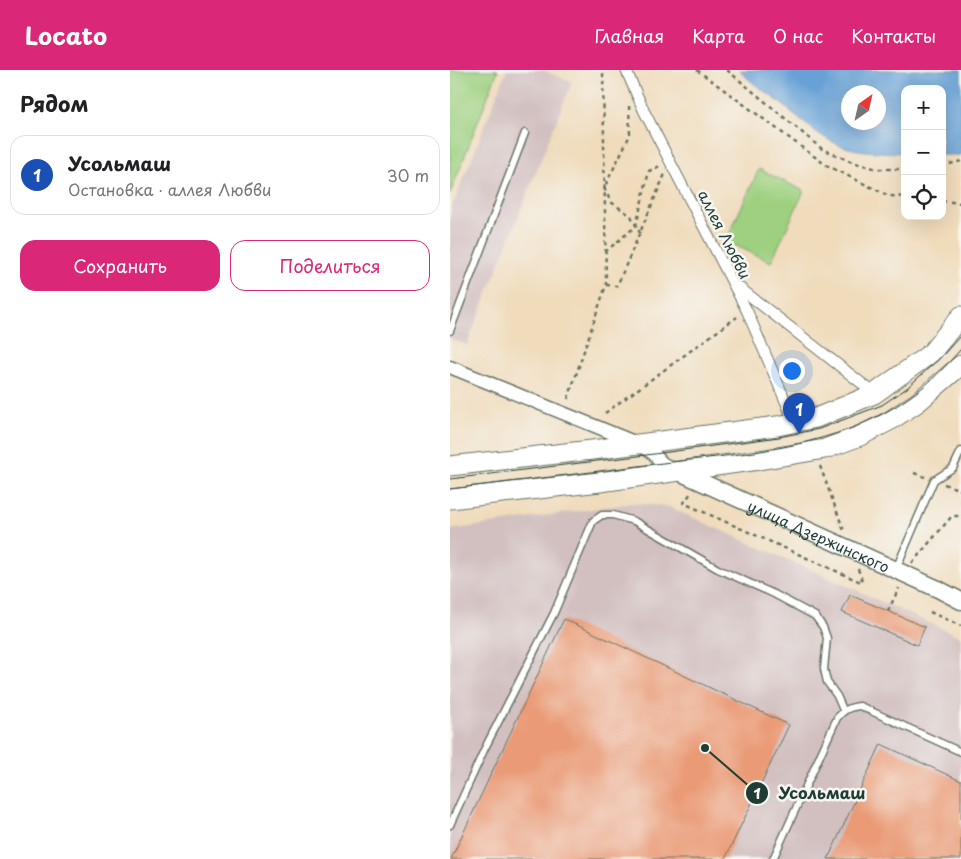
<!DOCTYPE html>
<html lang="ru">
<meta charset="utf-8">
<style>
:root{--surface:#fff;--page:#f6f6f6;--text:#202124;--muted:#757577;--line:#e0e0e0;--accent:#db2777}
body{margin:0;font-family:"Playpen Sans",sans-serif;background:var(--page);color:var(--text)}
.controls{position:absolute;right:15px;top:15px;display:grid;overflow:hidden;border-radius:10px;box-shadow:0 5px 20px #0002}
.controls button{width:45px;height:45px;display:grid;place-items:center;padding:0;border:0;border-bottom:1px solid var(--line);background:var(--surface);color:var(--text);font:25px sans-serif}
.compass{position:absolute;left:391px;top:15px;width:45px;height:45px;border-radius:50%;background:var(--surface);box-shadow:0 5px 20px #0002;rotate:34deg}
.you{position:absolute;left:341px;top:300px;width:18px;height:18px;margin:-12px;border:4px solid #fff;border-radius:50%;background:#1a73e8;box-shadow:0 0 0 8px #1a73e833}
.badge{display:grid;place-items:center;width:32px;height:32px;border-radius:50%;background:var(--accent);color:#fff;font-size:16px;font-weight:700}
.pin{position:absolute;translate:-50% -41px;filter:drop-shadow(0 1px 2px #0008)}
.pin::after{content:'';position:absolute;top:26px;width:18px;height:15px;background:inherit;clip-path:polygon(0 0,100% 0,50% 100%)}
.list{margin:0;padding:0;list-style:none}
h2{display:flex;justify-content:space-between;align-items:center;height:65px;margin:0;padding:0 20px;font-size:21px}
h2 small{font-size:16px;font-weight:400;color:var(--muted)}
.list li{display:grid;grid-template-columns:32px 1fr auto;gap:15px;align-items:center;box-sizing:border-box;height:80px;margin:0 10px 10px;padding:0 10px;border:1px solid var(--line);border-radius:15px}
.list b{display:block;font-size:19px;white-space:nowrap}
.list p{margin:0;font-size:16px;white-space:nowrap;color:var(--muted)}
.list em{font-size:16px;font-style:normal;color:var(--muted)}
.actions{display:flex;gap:10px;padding:15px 20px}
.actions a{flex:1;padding:11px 0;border:1px solid var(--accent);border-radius:15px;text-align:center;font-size:18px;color:var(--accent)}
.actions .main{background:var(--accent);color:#fff}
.icon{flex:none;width:28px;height:28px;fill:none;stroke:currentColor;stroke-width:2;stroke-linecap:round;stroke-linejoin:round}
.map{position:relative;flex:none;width:511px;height:789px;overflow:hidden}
header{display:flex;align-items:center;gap:30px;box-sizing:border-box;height:70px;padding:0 25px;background:var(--accent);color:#fff}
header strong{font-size:24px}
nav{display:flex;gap:28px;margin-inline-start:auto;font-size:18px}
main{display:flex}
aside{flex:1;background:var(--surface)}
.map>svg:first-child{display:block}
.industrial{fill:#d2bfc0}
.green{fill:#9ed080;stroke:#5e865a}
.water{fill:#67a1d6;stroke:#436f85;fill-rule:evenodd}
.building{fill:#ea9a75}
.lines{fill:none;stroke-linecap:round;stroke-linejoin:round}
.service-casing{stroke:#687463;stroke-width:9}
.pedestrian-casing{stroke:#687463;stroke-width:12}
.minor-casing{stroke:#687463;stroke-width:15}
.tertiary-casing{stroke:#687463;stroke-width:19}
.secondary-casing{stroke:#687463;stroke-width:21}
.path{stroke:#687463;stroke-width:2.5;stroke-dasharray:4 4;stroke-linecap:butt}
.service{stroke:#fff;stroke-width:6}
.pedestrian{stroke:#fff;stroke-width:10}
.minor{stroke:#fff;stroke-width:12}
.tertiary{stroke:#fff;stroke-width:16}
.secondary{stroke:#fff;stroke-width:19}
.tram{stroke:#1f3d34;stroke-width:1}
.labels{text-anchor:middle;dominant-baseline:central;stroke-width:5;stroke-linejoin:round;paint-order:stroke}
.street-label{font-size:15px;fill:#1f3d34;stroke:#f6f6f2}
.leader{fill:none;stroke:#1f3d34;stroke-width:2}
.callout-dot{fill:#1f3d34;stroke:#f6f6f2;stroke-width:2}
.mark-label{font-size:15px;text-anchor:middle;font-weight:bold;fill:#fff}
.callout-label{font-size:16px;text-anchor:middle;font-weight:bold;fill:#1f3d34;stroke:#f6f6f2;stroke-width:5;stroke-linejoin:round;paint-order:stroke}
</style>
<header>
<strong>Locato</strong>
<nav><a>Главная</a><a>Карта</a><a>О нас</a><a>Контакты</a></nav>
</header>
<main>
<aside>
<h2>Рядом<small></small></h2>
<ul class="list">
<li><span class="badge" style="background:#1a4fb4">1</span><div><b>Усольмаш</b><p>Остановка · аллея Любви</p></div><em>30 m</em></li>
</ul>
<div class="actions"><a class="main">Сохранить</a><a>Поделиться</a></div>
</aside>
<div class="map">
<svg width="511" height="789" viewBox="0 0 511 789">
<rect width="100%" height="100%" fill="#f6f6f2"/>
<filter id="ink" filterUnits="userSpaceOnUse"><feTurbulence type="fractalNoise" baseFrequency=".02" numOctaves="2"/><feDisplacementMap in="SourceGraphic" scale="10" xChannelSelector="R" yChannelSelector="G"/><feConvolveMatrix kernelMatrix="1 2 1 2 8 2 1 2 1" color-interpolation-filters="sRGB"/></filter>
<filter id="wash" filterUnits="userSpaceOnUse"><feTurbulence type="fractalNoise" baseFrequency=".0096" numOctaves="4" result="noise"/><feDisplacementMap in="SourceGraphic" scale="20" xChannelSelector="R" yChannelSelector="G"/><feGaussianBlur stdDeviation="1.12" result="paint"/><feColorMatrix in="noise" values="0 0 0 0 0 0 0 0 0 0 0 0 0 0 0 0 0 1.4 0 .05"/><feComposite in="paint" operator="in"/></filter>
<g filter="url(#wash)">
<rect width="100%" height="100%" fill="#f0dbbb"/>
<g class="industrial">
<path d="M57,0H93L122,12L17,275L0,269V142Z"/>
<path d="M182,433L217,436L511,567V789H0V460Z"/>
</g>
<g class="green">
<path d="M0,0H48L0,124Z"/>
<path d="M309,99L354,121L321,192L276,171Z"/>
</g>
<path class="water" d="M290,0H511V85H492V19H455V83C432,82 408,83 387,74C365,64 347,46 328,31C316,22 299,12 290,0ZM398,22H428V52H398Z"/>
<g id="blocks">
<g class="building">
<path d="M400,525L475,557L467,575L392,542Z"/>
<path d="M114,549L339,655L275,789H1Z"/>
<path d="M431,674L511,711V789H378Z"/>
</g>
</g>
</g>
<g filter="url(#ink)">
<use href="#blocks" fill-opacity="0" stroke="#687463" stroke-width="1"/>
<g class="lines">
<defs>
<g id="service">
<path d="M0,261L75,63"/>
<path d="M446,499L484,410L503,398L511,381"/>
<path d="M0,755L35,678L104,543L143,451L152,445H163L184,451L268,499L324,524L365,546L373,557L377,568L374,599L377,612L387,626L393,640"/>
<path d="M323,789L387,648C394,640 399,637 410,636L511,682"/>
</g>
<g id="pedestrian">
<path d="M176,0L194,41L297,241L341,344"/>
<path d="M286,215L419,319"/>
</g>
<path id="minor" d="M0,297L189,374L204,384L212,393L227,401"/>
<g id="tertiary">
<path id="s1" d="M227,401L488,519L511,531"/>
</g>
<g id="secondary">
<path d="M0,396L142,380L327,356L366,348L424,324L481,283L511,246"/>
<path d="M0,429L150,412L309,390L375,379L410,366L441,350L468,332L511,295"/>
</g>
</defs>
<use href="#service" class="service-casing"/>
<use href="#pedestrian" class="pedestrian-casing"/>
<use href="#minor" class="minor-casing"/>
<use href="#tertiary" class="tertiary-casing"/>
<use href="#secondary" class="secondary-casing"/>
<g class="path">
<path d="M247,0L376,95L439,126L455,127"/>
<path d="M277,0L372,79L402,92L427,99H455"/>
<path d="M179,36L180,65L154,118L161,132L181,146L190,163"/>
<path d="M492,96L511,91"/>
<path d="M492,131L511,133"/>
<path d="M155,182L186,156L199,101L210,96"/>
<path d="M156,215L167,216L215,104"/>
<path d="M118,329L156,215L153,0"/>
<path d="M155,343L287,247"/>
<path d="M370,396L394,461"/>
<path d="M464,403L475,407"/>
<path d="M494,414L511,420"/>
<path d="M233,434L241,423"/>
<path d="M238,435L413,513"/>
<path d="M462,493L502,446H511"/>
<path d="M408,499L413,513"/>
<path d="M438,541L449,518"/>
<path d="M480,542L511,556"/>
</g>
<use href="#service" class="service"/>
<use href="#pedestrian" class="pedestrian"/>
<use href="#minor" class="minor"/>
<use href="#tertiary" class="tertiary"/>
<use href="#secondary" class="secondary"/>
<g class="tram">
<path d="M0,409L204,384L329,367L369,359L432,335L457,318L493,285L511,265"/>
<path d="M0,419C68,411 136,403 204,394C289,384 390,379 461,326C479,314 497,295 511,279"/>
</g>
</g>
</g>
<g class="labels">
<g class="street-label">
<text transform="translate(275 164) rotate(63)">аллея Любви</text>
<text stroke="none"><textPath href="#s1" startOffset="156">улица Дзержинского</textPath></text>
</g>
</g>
<path class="leader" d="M255 678L307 723"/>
<g class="callout-dot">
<circle cx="255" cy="678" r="5"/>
<circle cx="307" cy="723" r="12"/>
</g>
<g class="mark-label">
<text x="307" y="729">1</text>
</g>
<g class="callout-label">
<text x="372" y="729">Усольмаш</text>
</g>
</svg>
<div class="controls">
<button>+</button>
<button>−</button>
<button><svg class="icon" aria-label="locate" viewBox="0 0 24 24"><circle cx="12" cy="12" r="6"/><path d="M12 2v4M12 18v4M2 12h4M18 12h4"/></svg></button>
</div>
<svg class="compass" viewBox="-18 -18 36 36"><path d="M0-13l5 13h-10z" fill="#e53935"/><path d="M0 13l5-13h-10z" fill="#757577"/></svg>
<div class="you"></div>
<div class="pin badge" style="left:349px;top:364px;background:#1a4fb4">1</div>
</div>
</main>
